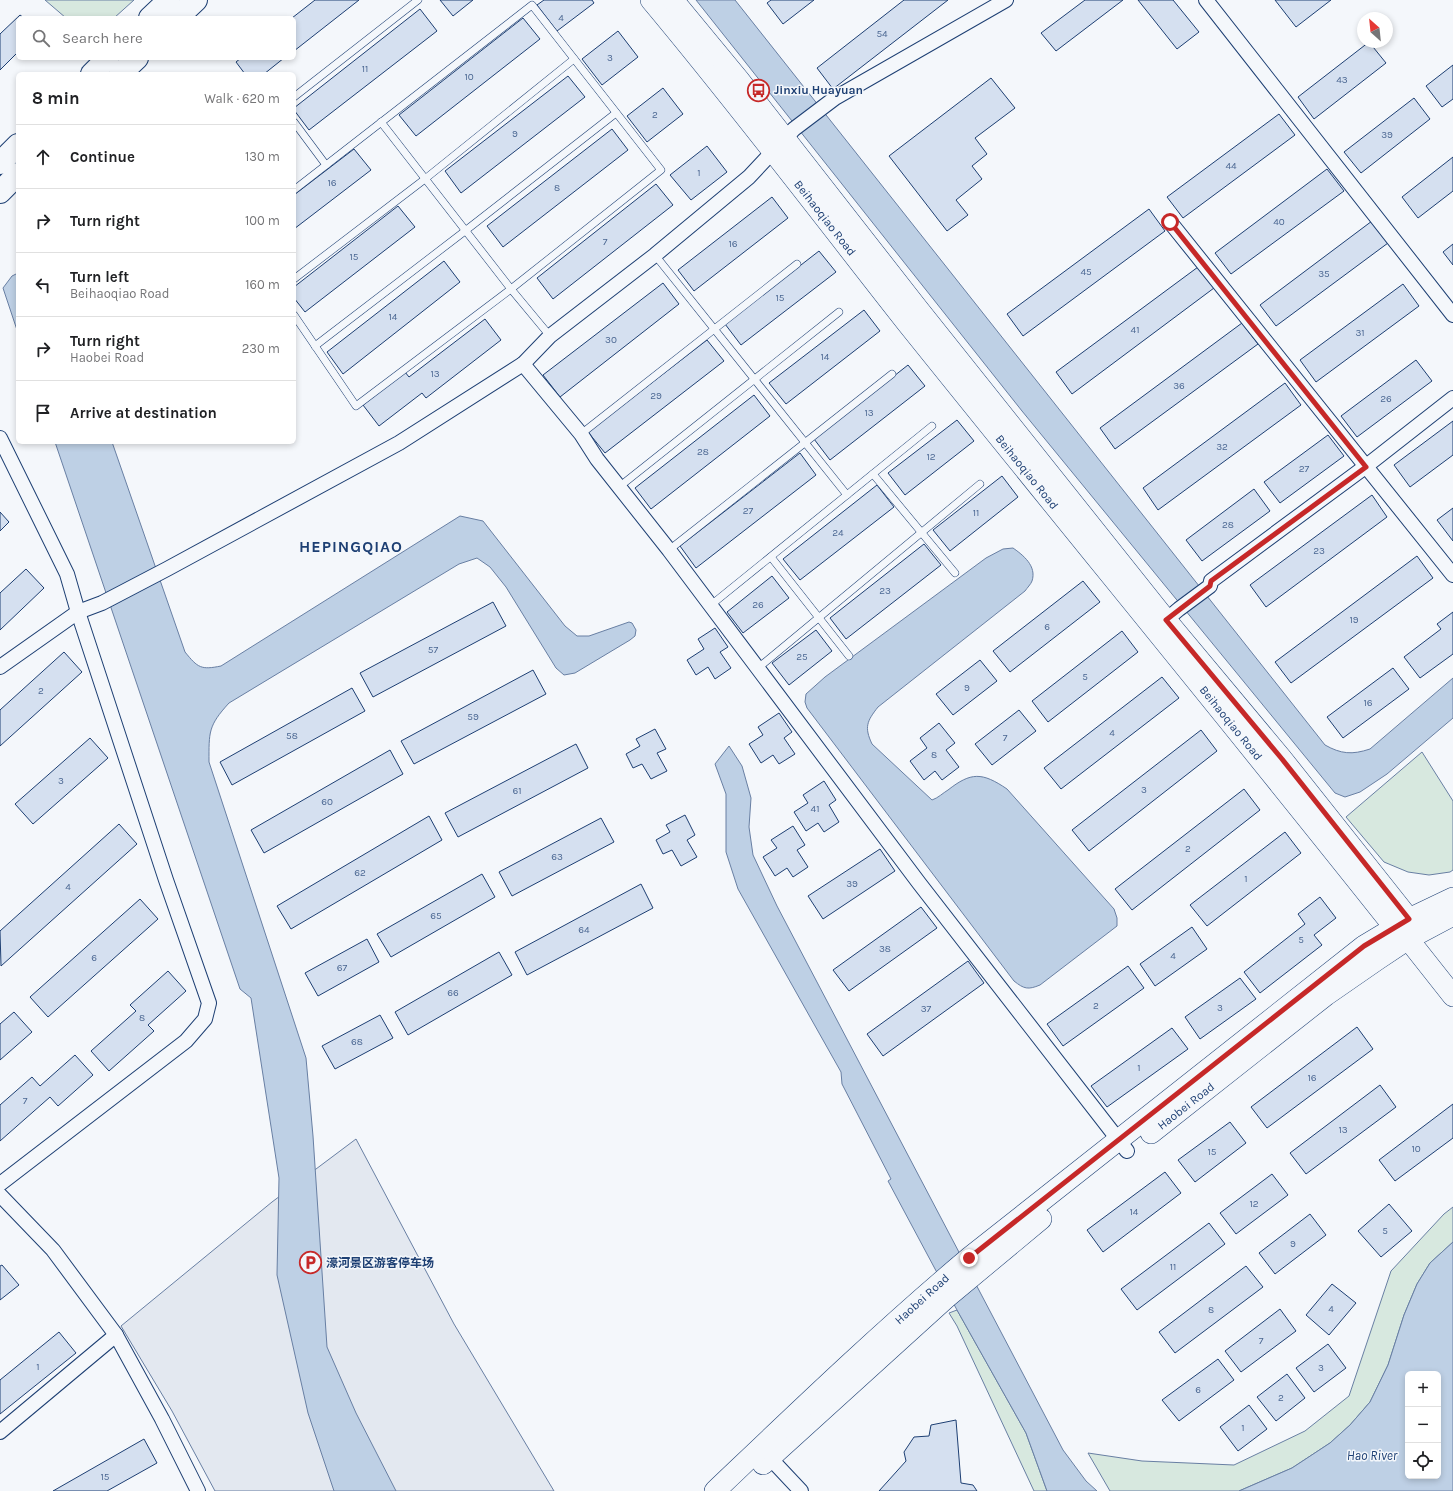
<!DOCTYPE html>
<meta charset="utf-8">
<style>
:root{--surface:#fff;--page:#f2f2f2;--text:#202124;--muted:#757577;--line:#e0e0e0}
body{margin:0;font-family:Karla,"Noto Sans SC",sans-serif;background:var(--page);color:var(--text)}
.controls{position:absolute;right:12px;bottom:12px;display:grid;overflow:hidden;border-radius:6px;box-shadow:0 2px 6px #0003}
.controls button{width:36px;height:36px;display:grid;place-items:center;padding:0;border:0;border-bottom:1px solid var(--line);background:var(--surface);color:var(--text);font:20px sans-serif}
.compass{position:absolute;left:1357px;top:12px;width:36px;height:36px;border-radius:50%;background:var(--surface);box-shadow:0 2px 6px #0003;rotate:333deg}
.stop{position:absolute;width:12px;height:12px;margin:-9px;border:3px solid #c62828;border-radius:50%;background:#fff}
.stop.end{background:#c62828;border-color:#fff;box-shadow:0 1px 4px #0008}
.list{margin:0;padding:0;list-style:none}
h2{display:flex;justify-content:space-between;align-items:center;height:52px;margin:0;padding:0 16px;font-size:17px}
h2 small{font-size:13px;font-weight:400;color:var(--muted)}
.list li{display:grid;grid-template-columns:26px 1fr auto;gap:12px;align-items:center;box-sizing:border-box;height:64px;padding:0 16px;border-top:1px solid var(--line)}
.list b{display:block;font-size:15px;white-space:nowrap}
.list p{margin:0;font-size:13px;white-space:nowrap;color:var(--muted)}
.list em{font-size:13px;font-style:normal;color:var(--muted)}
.icon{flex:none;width:22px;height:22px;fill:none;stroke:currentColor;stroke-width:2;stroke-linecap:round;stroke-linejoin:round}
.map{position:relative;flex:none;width:1453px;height:1491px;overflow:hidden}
.search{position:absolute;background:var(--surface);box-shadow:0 2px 6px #0003;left:16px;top:16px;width:280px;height:44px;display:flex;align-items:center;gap:10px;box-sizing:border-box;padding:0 14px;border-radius:6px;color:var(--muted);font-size:15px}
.panel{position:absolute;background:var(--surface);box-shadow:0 2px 6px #0003;left:16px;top:72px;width:280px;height:372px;border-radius:6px}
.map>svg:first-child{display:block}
.green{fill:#d7e8df;stroke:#687fa3}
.parking{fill:#e3e8f0;stroke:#687fa3}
.water{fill:#bed0e5;stroke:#687fa3;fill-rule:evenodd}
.building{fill:#d5e0f0;stroke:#1d3f73}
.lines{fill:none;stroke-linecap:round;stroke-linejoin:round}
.lane-casing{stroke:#1d3f73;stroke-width:8}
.street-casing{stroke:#1d3f73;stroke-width:16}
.secondary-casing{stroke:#1d3f73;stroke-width:22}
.primary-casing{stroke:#1d3f73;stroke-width:24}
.lane{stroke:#f4f7fb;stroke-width:7}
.street{stroke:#f4f7fb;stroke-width:14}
.secondary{stroke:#f4f7fb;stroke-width:21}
.primary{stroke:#f4f7fb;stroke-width:22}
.route{stroke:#c62828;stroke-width:5}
.labels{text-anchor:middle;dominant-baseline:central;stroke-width:3;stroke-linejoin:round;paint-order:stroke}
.number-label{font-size:10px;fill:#4b6792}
.poi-label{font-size:12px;font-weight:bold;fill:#1d3f73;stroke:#f4f7fb;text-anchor:start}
.street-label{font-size:12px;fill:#1d3f73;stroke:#f4f7fb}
.water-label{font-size:13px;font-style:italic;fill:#1d3f73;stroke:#f4f7fb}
.district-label{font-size:16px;font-weight:bold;letter-spacing:1px;fill:#1d3f73;stroke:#f4f7fb}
</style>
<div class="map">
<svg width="1453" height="1491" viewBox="0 0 1453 1491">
<rect width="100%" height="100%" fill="#f4f7fb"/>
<g class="green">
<path d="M45,0H134L114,18H66Z"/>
<path d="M1422,752L1453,801V870L1450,872L1429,875L1408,872L1384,862L1346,817Z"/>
<path d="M1453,1207V1242L1430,1263L1417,1284L1404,1315L1388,1365L1370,1402L1350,1425L1330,1443L1292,1468L1239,1491H1110L1088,1453L1142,1461L1234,1465L1305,1431L1349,1396L1391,1271L1444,1214Z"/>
<path d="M957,1310L1026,1433L1047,1491H1034L957,1326L949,1313Z"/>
</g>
<path class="parking" d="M356,1139L454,1324L554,1491H215L172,1411L121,1326L272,1202Z"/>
<g class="water">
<path d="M696,0H735L1325,745C1341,754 1352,755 1370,749L1453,678V718L1387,774L1360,792L1345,797L1335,793L1022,411Z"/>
<path d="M18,273V333L3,288L12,276Z"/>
<path d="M55,442H112L185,652C198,668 201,670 221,666L460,516L483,521L565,626L577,636H589L629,622L632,623L636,630L635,636L630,640L575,673L564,675L556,668L506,587L490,567L477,558L459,564L229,703C208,726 209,732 209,762L306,1058L313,1136L327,1347L356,1413L396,1491H334L308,1413L277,1275L279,1178L251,998L240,989Z"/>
<path d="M1013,548C1023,555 1037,566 1032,581C1031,584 1027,588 1025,591L878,707C867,721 864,727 872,744L932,800C938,798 943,793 948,790C971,772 982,772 1007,789L1114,909L1117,918V926L1040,985C1028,990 1024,989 1014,981L807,708L805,702L806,694L825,677L986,558L1003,549Z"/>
<path d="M729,746L742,766L751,798L749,827L753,855L777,906L1063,1450L1086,1481L1097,1491H1047L1026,1433L957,1310L888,1181L891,1179L842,1084L841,1072L738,889L726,852V794L715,764Z"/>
<path d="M1453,1242V1491H1239L1292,1468L1330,1443L1350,1425L1370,1402L1388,1365L1404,1315L1417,1284L1430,1263ZM1408,1374H1438V1476H1408Z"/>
</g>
<g class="building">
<path d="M315,0H359L294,51V18H292Z"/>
<path d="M440,0H473L453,16Z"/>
<path d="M544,0H592L594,3L557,31L537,5Z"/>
<path d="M771,0H814L783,24L767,3Z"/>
<path d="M904,0H948L833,89L817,68Z"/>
<path d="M1085,0H1123L1056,51L1041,33Z"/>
<path d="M1138,0H1173L1199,32L1177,49Z"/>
<path d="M1275,0H1331L1296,27Z"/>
<path d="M420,9L437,31L309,130L294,110V108Z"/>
<path d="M20,15L24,18H18V52L0,70V34Z"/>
<path d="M523,18L540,39L416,136L399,115Z"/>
<path d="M618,31L638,57L602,85L582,59Z"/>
<path d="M1369,42L1386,63L1314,119L1298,97Z"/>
<path d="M241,58H284L264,74H245L236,62Z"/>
<path d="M1453,65V99L1442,107L1426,86Z"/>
<path d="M568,76L585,97L461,193L445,171Z"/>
<path d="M991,78L1015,108L975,138L987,154L972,166L982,179L956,200L968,215L947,231L889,156Z"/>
<path d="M663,88L683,114L647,142L627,116Z"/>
<path d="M1414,98L1430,119L1361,173L1344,152Z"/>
<path d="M1279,114L1295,135L1183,218L1167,197Z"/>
<path d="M612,129L628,150L503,247L487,226Z"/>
<path d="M707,146L727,172L691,200L670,175Z"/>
<path d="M354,149L371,170L294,229V195Z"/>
<path d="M1453,157V191L1418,218L1402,197Z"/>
<path d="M1327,169L1344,191L1231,274L1215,253Z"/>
<path d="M656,184L673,205L553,299L537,278Z"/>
<path d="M772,197L788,218L694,291L678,270Z"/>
<path d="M398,206L415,227L305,312L294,298V287Z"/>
<path d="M1149,209L1165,231L1023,336L1007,314Z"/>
<path d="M1372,221L1388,243L1276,326L1260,305Z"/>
<path d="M1453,244V265L1443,252Z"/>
<path d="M819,251L836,272L741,345L725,324Z"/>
<path d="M444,261L460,282L343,374L327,352Z"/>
<path d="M1198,267L1214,288L1072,394L1056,372Z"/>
<path d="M663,283L679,304L560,397L543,375Z"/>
<path d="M1403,284L1419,306L1316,382L1300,360Z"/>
<path d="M864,310L880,331L786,404L769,383Z"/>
<path d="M485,319L501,340L426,398L422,393L379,426L363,405L405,372L409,377Z"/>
<path d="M1242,323L1258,344L1115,449L1100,428Z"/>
<path d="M707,340L724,361L605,453L588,432Z"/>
<path d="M1416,360L1432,381L1357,437L1341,416Z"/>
<path d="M908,365L925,386L830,460L814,439Z"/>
<path d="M1285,383L1301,405L1158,510L1143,488Z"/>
<path d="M754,395L770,416L651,509L635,488Z"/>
<path d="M957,420L974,441L905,495L888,473Z"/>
<path d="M1453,421V455L1410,487L1394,465Z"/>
<path d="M1328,435L1344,456L1280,503L1264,482Z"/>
<path d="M800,453L816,475L696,568L680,546Z"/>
<path d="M1002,476L1018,497L950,551L933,530Z"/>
<path d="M877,485L894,507L800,580L783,559Z"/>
<path d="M1254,489L1270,511L1202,561L1186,540Z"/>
<path d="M1372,495L1387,517L1266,607L1250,585Z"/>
<path d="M1453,508V541L1437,520Z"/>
<path d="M0,512L9,522L0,531Z"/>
<path d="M924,544L941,565L846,639L830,618Z"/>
<path d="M1417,556L1433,578L1291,683L1275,662Z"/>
<path d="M26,569L44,588L0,630V593Z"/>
<path d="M772,576L789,598L743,633L727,612Z"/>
<path d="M1083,581L1100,602L1010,672L993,651Z"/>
<path d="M493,602L506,626L373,697L360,673Z"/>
<path d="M1453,612V654L1420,678L1404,657L1441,629L1437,624Z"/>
<path d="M715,628L728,647L720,652L731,668L715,679L708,667L696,675L687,660L704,649L698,639Z"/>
<path d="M816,630L832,651L789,685L772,663Z"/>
<path d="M1122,631L1138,652L1048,722L1032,701Z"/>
<path d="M64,652L82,672L0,746V710Z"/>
<path d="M980,660L997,681L953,715L936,694Z"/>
<path d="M1393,668L1409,689L1343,738L1327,717Z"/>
<path d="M533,670L546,694L414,764L401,741Z"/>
<path d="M1162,677L1179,698L1061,789L1044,768Z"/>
<path d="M352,688L365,711L232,785L220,762Z"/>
<path d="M1019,710L1036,731L992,765L975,744Z"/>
<path d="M779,713L792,732L784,738L795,754L779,764L773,755L761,763L749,744L763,735L758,727Z"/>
<path d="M939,723L955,743L946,750L959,767L942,780L935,771L924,780L910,761L927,748L920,738Z"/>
<path d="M655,729L666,749L657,753L667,771L651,779L642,764L633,768L626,754L640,746L636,739Z"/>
<path d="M1201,730L1217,751L1089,851L1072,830Z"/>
<path d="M90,738L108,758L33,824L15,804Z"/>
<path d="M576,744L588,768L458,837L445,813Z"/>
<path d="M390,750L403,774L264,853L251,830Z"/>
<path d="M824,781L836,800L829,805L839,822L824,832L818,823L806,831L794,812L808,803L803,795Z"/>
<path d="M1244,789L1260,810L1132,910L1115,889Z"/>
<path d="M685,815L695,835L687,840L697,857L681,866L672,850L663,854L656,840L670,832L666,825Z"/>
<path d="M429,816L442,840L291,929L277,906Z"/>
<path d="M601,818L614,842L512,896L499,872Z"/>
<path d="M119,824L137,844L1,966L0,931Z"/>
<path d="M793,826L805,845L797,850L808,867L793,877L787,868L775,876L763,857L777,848L771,840Z"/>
<path d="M1285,832L1301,853L1207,926L1190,905Z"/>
<path d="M880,849L895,871L823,919L808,896Z"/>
<path d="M482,874L495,897L391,957L377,934Z"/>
<path d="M641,884L653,908L527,975L515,952Z"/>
<path d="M1320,897L1336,918L1314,935L1322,945L1260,993L1244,972L1305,924L1298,914Z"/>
<path d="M140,899L158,919L48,1017L30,997Z"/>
<path d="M921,907L937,928L849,991L833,970Z"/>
<path d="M1192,927L1207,949L1155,986L1140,964Z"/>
<path d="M367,939L379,962L318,996L305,973Z"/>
<path d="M499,952L512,975L408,1035L395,1012Z"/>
<path d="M968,961L984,983L883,1056L867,1034Z"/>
<path d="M1128,966L1144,988L1063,1046L1047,1024Z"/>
<path d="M168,971L186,991L148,1025L154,1031L109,1071L91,1051L136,1011L130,1005Z"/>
<path d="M1240,978L1256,999L1200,1039L1185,1017Z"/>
<path d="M14,1012L32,1032L0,1060V1024Z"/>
<path d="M380,1015L393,1038L335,1069L322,1046Z"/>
<path d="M1357,1027L1373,1049L1267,1128L1251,1107Z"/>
<path d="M1172,1028L1188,1049L1107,1107L1091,1086Z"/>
<path d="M75,1055L93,1075L58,1106L50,1097L0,1141V1105L32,1077L40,1086Z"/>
<path d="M1380,1085L1396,1107L1306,1174L1290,1153Z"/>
<path d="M1453,1104V1138L1395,1181L1379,1160Z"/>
<path d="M1230,1122L1246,1143L1195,1182L1178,1160Z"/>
<path d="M1165,1172L1181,1193L1103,1252L1087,1230Z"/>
<path d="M1272,1174L1288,1195L1236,1234L1220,1213Z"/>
<path d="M1389,1204L1412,1231L1381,1257L1358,1231Z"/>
<path d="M1310,1214L1326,1235L1275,1274L1259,1253Z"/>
<path d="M1209,1223L1225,1244L1137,1310L1121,1289Z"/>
<path d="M2,1265L19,1285L0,1300V1266Z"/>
<path d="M1246,1266L1263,1287L1175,1353L1159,1332Z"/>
<path d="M1332,1284L1356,1303L1329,1335L1306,1315Z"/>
<path d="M1280,1309L1296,1331L1241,1372L1225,1351Z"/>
<path d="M59,1332L76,1353L0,1414V1380Z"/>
<path d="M1328,1344L1346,1368L1314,1392L1296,1368Z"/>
<path d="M1218,1359L1234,1380L1179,1421L1162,1400Z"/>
<path d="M1287,1374L1305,1398L1276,1421L1257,1397Z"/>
<path d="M1249,1405L1267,1429L1238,1451L1220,1427Z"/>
<path d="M956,1420L961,1483L973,1485L977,1491H879L906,1461L904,1452L914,1437L929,1436L931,1425Z"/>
<path d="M144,1439L157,1463L107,1491H53Z"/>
</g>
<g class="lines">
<defs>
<g id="lane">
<path d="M294,97L418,0"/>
<path d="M294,122L326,165"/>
<path d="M381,122L511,289L550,336"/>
<path d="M294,190L532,5L661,170L511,289L356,406L294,315"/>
<path d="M655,255L847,495"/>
<path d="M294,279L425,179L574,59"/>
<path d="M315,346L465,231L616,113"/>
<path d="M581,434L797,264"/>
<path d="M873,474L955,573"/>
<path d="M619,487L839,312"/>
<path d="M669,550L892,374"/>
<path d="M771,557L849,656"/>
<path d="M711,605L932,426"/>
<path d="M758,668L980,484"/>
</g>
<g id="street">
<path d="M1206,0L1453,315"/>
<path d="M1170,222L1453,575"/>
<path d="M523,364L581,434L597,459L669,550L919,883L1127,1151"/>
<path d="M0,438L67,574L78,612L166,880L209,1003L205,1019L186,1041L0,1184"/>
<path d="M1166,620L1179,609L1210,586L1211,581L1365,467L1453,398"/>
<path d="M0,667L78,612L102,603L167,569L399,443L523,364L550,336L655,255L749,177L794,129L835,98L1006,0"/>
<path d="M0,1195L53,1250L116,1335L162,1419L198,1491"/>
<path d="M0,1432L116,1335"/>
<path d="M770,1458L801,1491"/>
</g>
<g id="secondary">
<path d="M651,0C739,105 822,215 907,323C1069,525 1234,725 1395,928L1408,939L1453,996"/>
<path d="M673,0L739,80L918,309L1166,620L1282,759L1409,919L1408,939"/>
<path d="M1151,1133L1326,995L1378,959L1408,939L1453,915"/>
<path d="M763,1464L946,1298L1041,1219"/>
<path d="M715,1491C798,1412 881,1332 969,1258L1364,946L1409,919L1453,898"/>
</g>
<g id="primary">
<path d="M150,18L169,0"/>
<path d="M177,18L196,0"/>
<path d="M92,74L108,58"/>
<path d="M120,74L137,58"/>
<path d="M0,163L18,145"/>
<path d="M0,192L18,174"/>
</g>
</defs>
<use href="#lane" class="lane-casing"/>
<use href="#street" class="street-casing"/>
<use href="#secondary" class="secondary-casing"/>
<use href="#primary" class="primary-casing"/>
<use href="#lane" class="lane"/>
<use href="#street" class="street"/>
<use href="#secondary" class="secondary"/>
<use href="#primary" class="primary"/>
</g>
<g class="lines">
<path class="route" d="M969,1258L1364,946L1409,919L1282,759L1166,620L1210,586L1211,581L1366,467L1170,222"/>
</g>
<defs>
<symbol id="bus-ring" viewBox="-11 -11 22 22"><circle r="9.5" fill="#f4f7fb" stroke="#c62828" stroke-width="1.5"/><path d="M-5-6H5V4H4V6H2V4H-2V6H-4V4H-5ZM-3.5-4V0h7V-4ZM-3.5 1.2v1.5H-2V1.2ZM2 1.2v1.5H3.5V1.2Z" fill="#c62828"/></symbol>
<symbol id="parking-ring" viewBox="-11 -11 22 22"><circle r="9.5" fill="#f4f7fb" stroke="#c62828" stroke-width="1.5"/><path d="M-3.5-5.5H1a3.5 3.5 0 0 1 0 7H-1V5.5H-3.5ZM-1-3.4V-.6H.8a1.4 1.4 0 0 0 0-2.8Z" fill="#c62828"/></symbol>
</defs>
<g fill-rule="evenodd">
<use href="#bus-ring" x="746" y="78" width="25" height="25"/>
<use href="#parking-ring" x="298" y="1250" width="25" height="25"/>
</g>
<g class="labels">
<g class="number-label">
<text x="561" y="18">4</text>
<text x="882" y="34">54</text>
<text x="610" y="58">3</text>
<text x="365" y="69">11</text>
<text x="469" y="77">10</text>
<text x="1342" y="80">43</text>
<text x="655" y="115">2</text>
<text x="515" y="134">9</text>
<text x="1387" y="135">39</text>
<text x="1231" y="166">44</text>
<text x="699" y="173">1</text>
<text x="332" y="183">16</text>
<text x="557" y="188">8</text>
<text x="1279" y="222">40</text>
<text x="605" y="242">7</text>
<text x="733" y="244">16</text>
<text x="354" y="257">15</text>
<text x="1086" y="272">45</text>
<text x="1324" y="274">35</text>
<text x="780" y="298">15</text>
<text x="393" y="317">14</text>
<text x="1135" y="330">41</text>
<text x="1360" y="333">31</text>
<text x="611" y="340">30</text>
<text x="825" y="357">14</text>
<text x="435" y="374">13</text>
<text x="1179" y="386">36</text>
<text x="656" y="396">29</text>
<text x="1386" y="399">26</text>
<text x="869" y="413">13</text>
<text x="1222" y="447">32</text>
<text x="703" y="452">28</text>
<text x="931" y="457">12</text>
<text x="1304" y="469">27</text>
<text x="748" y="511">27</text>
<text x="976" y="513">11</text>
<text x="1228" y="525">28</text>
<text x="838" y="533">24</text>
<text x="1319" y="551">23</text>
<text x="885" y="591">23</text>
<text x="758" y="605">26</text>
<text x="1354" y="620">19</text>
<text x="1047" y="627">6</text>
<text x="433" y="650">57</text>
<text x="802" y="657">25</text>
<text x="1085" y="677">5</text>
<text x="967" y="688">9</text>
<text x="41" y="691">2</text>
<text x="1368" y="703">16</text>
<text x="473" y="717">59</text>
<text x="1112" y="733">4</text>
<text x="292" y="736">58</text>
<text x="1005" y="738">7</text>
<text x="934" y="755">8</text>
<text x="61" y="781">3</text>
<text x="1144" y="790">3</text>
<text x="517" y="791">61</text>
<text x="327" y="802">60</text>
<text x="815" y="809">41</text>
<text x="1188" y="849">2</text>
<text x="557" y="857">63</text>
<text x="360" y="873">62</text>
<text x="1246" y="879">1</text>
<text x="852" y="884">39</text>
<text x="68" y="887">4</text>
<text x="436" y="916">65</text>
<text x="584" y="930">64</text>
<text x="1301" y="940">5</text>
<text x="885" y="949">38</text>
<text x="1173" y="956">4</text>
<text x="94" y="958">6</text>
<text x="342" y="968">67</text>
<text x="453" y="993">66</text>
<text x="1096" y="1006">2</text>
<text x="1220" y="1008">3</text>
<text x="926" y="1009">37</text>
<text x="142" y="1018">8</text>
<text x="357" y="1042">68</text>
<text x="1139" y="1068">1</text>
<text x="1312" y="1078">16</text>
<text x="25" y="1101">7</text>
<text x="1343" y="1130">13</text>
<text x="1416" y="1149">10</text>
<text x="1212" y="1152">15</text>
<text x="1254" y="1204">12</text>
<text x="1134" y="1212">14</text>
<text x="1385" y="1231">5</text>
<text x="1293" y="1244">9</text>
<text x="1173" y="1267">11</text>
<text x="1331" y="1309">4</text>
<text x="1211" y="1310">8</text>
<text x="1261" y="1341">7</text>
<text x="38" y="1367">1</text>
<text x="1321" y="1368">3</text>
<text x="1198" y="1390">6</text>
<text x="1281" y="1398">2</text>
<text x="1243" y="1428">1</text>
<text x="105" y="1477">15</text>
</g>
<g class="poi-label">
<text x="774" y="90">Jinxiu Huayuan</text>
<text x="326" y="1263">濠河景区游客停车场</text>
</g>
<g class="street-label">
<text transform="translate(825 218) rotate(52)">Beihaoqiao Road</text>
<text transform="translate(1027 472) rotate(51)">Beihaoqiao Road</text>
<text transform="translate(1231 723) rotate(51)">Beihaoqiao Road</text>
<text transform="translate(1186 1106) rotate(-38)">Haobei Road</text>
<text transform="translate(922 1299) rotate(-42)">Haobei Road</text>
</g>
<g class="water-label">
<text x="1372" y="1455">Hao River</text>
</g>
<g class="district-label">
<text x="351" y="546">HEPINGQIAO</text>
</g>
</g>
</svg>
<div class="controls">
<button>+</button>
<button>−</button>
<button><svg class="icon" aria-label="locate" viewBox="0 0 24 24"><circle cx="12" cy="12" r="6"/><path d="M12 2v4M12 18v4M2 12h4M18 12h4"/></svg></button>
</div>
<svg class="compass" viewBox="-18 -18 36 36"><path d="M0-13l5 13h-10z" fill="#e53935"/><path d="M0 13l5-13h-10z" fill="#757577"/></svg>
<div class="stop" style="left:1170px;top:222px"></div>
<div class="stop end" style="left:969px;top:1258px"></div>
<div class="search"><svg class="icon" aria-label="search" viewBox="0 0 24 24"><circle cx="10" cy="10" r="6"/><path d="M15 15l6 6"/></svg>Search here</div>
<section class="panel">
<h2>8 min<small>Walk · 620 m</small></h2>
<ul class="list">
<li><svg class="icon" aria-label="ahead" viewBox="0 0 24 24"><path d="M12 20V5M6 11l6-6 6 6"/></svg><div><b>Continue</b></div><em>130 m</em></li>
<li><svg class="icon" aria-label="right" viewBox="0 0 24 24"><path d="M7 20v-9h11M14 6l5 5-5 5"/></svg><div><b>Turn right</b></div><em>100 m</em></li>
<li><svg class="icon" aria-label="left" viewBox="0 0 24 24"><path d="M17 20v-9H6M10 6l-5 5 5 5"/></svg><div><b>Turn left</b><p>Beihaoqiao Road</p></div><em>160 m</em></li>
<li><svg class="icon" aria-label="right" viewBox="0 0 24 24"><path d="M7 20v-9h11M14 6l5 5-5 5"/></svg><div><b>Turn right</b><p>Haobei Road</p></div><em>230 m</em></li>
<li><svg class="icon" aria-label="arrive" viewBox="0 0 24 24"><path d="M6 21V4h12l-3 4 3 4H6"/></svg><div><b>Arrive at destination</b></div></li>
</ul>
</section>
</div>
